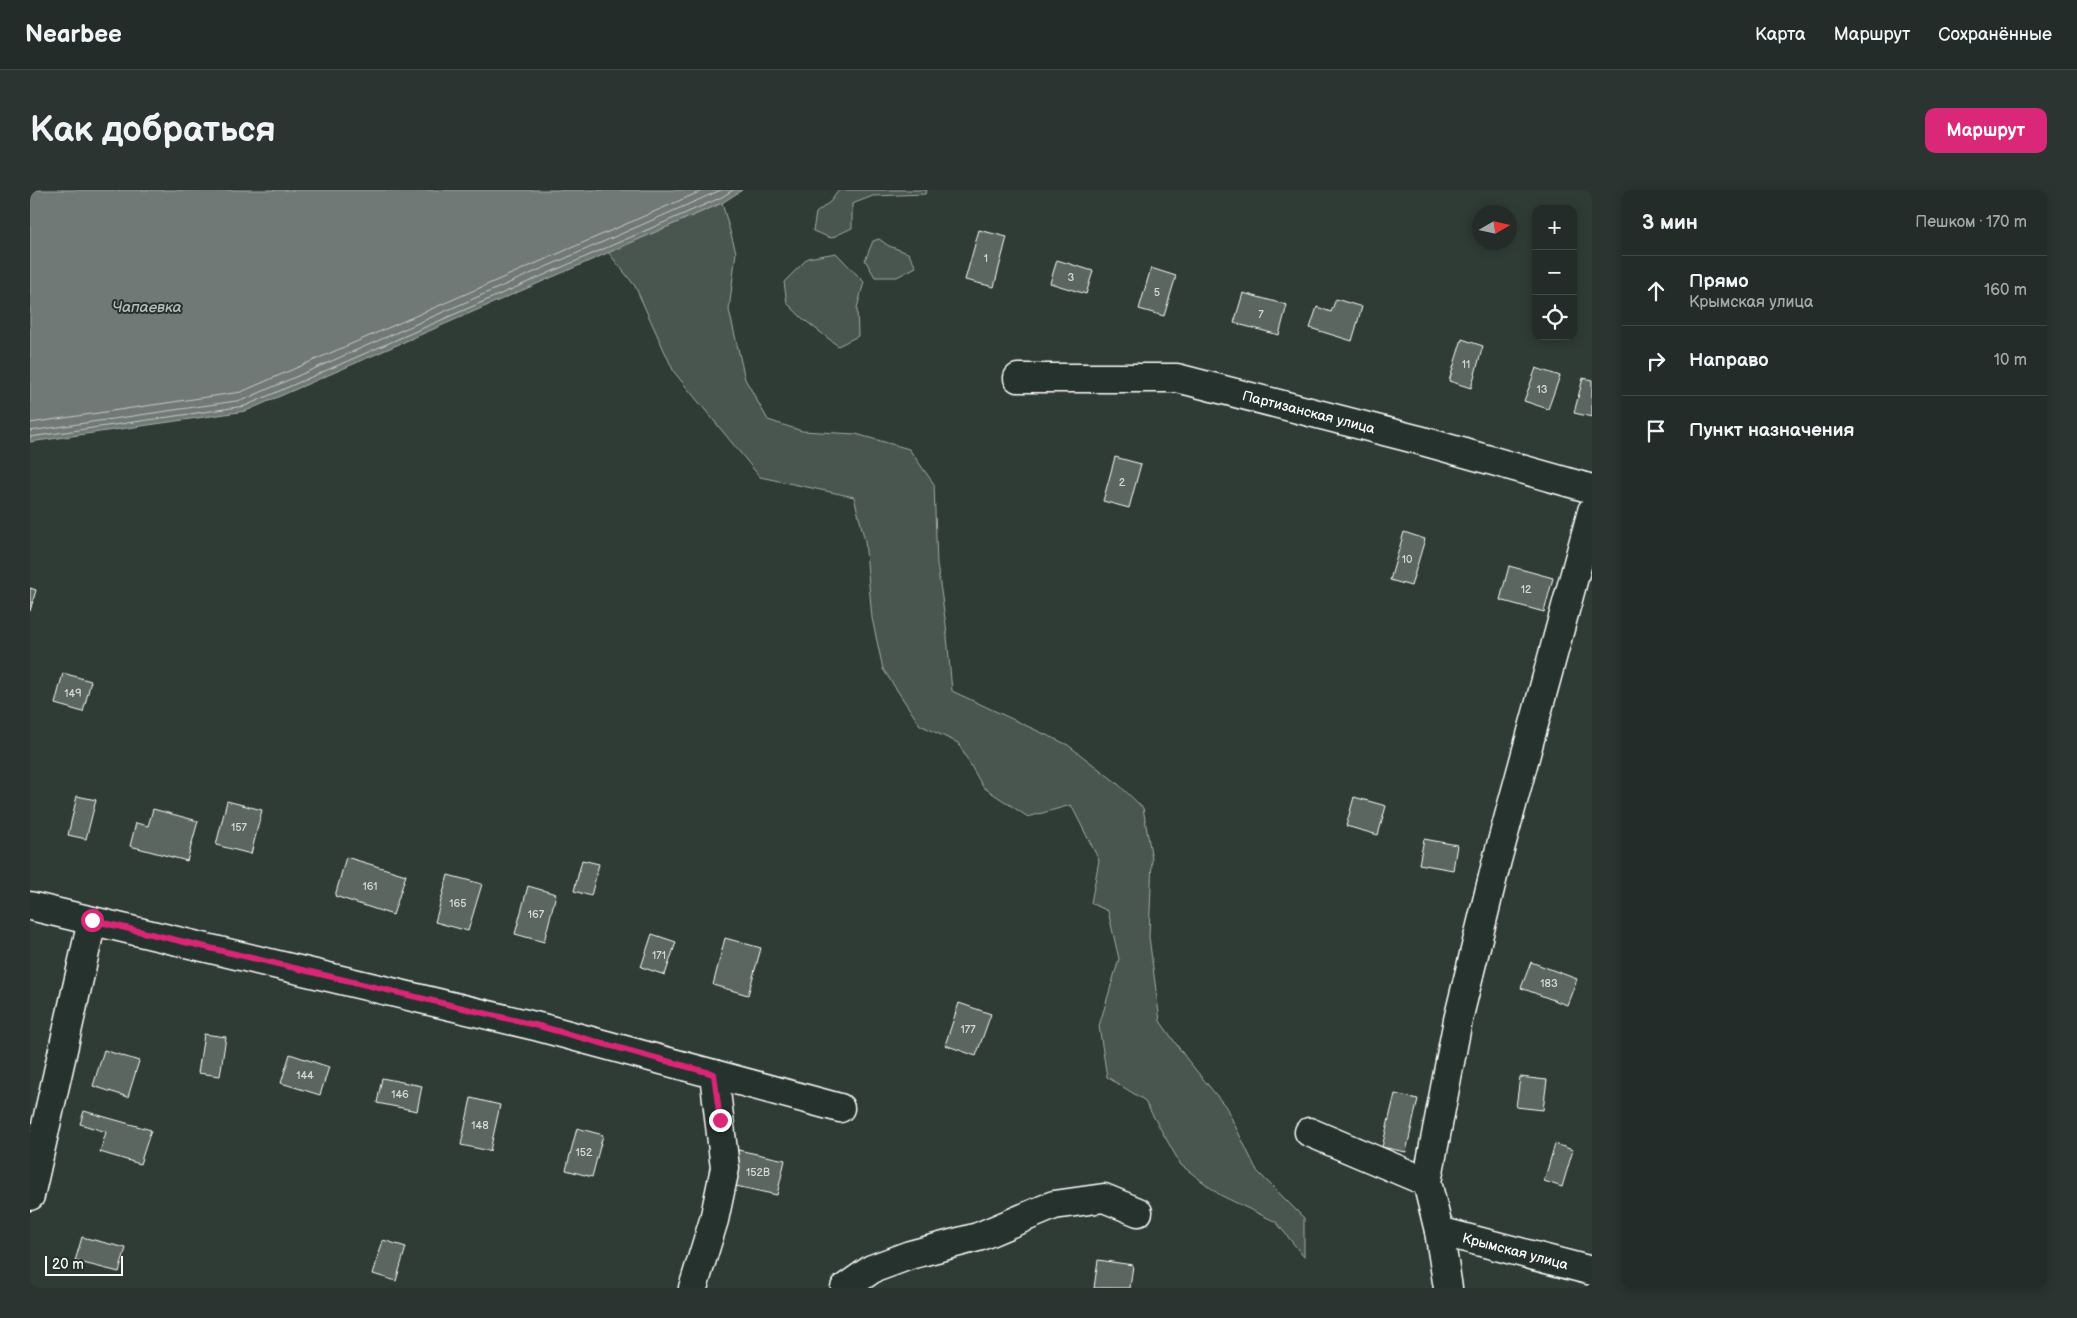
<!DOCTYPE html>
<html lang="ru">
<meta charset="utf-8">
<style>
:root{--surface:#232c28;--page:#2b3430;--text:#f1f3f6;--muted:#a3a7a8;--line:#404845;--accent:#db2777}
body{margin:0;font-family:"Balsamiq Sans",sans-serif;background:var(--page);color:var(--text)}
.controls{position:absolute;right:15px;top:15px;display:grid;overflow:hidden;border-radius:10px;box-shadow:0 2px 12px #0003}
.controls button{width:45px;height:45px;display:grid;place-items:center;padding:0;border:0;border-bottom:1px solid var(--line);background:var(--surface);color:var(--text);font:25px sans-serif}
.compass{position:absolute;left:1442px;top:15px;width:45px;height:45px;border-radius:50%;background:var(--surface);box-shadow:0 2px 12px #0003;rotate:81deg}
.scale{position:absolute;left:15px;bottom:12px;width:78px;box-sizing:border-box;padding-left:5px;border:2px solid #fff;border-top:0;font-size:14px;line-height:18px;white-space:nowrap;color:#fff;-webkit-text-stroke:4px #26332d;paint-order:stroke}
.stop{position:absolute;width:15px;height:15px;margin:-11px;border:4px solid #db2777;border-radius:50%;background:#fff}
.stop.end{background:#db2777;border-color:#fff;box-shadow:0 1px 5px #0008}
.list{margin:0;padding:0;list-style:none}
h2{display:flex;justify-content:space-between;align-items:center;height:65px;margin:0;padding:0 20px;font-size:21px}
h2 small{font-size:16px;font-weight:400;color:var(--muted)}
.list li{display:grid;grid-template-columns:32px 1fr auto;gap:15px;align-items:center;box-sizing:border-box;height:70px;padding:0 20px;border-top:1px solid var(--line)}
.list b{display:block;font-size:19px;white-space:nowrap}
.list p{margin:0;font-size:16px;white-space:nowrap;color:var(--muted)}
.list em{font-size:16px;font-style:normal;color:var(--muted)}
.icon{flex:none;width:28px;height:28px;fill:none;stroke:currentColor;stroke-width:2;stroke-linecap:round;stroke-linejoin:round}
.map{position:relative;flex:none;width:1562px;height:1098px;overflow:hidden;border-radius:10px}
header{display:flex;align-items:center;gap:30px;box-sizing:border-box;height:70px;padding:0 25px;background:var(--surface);border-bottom:1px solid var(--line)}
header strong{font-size:24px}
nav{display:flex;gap:28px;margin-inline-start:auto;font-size:18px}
.intro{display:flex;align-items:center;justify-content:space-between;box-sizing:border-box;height:120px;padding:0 30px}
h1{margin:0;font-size:35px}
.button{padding:12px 22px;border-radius:10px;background:var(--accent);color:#fff;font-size:18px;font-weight:700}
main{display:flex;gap:30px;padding:0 30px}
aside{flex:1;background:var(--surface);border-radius:10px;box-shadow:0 2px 12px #0003}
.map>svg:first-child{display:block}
.green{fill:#4a544f;stroke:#a4aaa7}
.water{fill:#707975;stroke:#a9afac}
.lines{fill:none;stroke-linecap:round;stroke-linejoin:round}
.shore{stroke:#c6c9c8;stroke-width:1}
.building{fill:#5b6661;stroke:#fff}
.minor-casing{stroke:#fff;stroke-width:31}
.minor{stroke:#26332d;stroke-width:28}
.route{stroke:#db2777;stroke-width:6}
.labels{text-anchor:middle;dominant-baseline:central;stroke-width:4;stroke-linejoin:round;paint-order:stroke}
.number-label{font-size:11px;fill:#d6d9d8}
.street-label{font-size:14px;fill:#fff;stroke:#26332d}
.water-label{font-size:15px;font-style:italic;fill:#b8bcba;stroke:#26332d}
</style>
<header>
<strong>Nearbee</strong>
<nav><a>Карта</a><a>Маршрут</a><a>Сохранённые</a></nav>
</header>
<div class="intro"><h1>Как добраться</h1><a class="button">Маршрут</a></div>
<main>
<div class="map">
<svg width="1562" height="1098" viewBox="0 0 1562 1098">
<rect width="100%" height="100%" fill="#2f3b35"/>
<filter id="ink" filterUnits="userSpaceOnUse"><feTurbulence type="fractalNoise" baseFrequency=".02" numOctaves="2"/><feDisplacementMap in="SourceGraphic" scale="10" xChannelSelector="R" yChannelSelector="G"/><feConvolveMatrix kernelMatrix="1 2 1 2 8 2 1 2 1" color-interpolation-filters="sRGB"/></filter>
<g filter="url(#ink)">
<g class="green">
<path d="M809,0H897L895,4L843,6L822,14V38L801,48L783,41L786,23L801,11Z"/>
<path d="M692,13L706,62L699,120L715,189L738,230L772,241L826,244L879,259L904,294L907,374L916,435L922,501L1038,555L1087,593L1113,618L1122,669L1119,747L1130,831L1156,868L1196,917L1227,981L1274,1028V1067L1246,1032L1190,1005L1151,975L1114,910L1077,887L1069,836L1089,769L1078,721L1061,713L1069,670L1041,615L998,627L953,597L928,553L890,535L853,479L842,428L835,351L824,307L730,287L644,182L605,96L578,62Z"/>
<path d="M849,49L859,56L878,63L886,77L867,87H845L835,70L843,51Z"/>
<path d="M806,63L834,92L827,118L828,146L808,156L772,128L757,113L754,92L778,68Z"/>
</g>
<path class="water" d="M0,0H712L692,13L216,221L0,252Z"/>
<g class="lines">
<g class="shore">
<path d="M0,233L211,202L674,0"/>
<path d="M0,241L213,210L691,0"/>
<path d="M0,247L215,216L690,8L703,0"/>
</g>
</g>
<g class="building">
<path d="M949,40L977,47L964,97L935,90Z"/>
<path d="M1027,70L1063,81L1056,104L1020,93Z"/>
<path d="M1121,78L1146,86L1134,126L1109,119Z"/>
<path d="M1213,103L1257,115L1249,145L1204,133Z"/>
<path d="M1306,109L1332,117L1322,151L1280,138L1287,117L1301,122Z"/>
<path d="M1432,149L1453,156L1441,198L1419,191Z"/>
<path d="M1506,178L1530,186L1518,219L1494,211Z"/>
<path d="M1553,188L1562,190V227L1544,223Z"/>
<path d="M1085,267L1111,274L1099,318L1073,311Z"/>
<path d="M1374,342L1395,349L1381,396L1360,390Z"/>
<path d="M1479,376L1523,388L1514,422L1470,410Z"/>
<path d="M0,398L6,400L0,421Z"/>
<path d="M33,483L61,491L53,522L25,514Z"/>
<path d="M47,606L66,610L56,649L38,645Z"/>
<path d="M1324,607L1356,616L1348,645L1316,636Z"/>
<path d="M197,611L232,620L221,664L186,655Z"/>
<path d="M123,619L168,631L157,671L100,656L106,633L118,636Z"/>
<path d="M1394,649L1427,655L1423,680L1389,674Z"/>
<path d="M316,667L376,685L363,725L305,706Z"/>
<path d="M552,670L569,674L561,706L544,701Z"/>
<path d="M418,685L452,694L438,741L405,732Z"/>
<path d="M498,696L526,704L514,752L485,744Z"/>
<path d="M622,744L646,752L635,785L611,777Z"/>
<path d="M695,748L731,758L718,805L683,795Z"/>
<path d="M1501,772L1547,789L1537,815L1491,798Z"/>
<path d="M929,813L961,824L946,866L915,855Z"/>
<path d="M174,844L196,847L190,886L168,883Z"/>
<path d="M74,860L109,871L98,907L63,896Z"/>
<path d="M260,864L299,877L290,905L251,893Z"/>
<path d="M1490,887L1517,890L1513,920L1486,917Z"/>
<path d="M352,888L392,896L387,921L347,913Z"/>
<path d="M1365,904L1388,909L1376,962L1352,957Z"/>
<path d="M441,908L470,915L460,961L431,955Z"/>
<path d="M54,921L121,940L110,974L70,962L76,942L50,934Z"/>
<path d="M547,938L573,945L562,987L536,980Z"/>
<path d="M1525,954L1543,960L1532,997L1514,991Z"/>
<path d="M708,960L755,970L747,1005L701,995Z"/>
<path d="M52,1047L96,1058L89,1082L45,1071Z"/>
<path d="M353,1050L376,1057L366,1091L343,1084Z"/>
<path d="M1068,1070L1103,1075L1100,1098H1064Z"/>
</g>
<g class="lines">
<defs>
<g id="minor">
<path id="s1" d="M988,188H1147L1389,250L1562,299"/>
<path d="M0,716L509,837L810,918"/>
<path d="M1279,942L1397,992"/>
<path d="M0,1006L62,731"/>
<path id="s2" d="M1409,1041L1562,1081"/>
<path d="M663,1098L684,1030L695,978L684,884"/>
<path d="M815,1098L842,1079L880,1065L948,1047L1024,1015L1074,1008L1108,1022"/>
<path d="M1418,1098L1409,1041L1397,992L1428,830L1467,670L1562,321"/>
</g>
</defs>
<use href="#minor" class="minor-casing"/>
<use href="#minor" class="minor"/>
</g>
</g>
<g class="lines" filter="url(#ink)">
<path class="route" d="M62,730L509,836L684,884L690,930"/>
</g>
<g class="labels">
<g class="number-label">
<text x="956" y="68">1</text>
<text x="1041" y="87">3</text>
<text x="1127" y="102">5</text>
<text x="1231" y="124">7</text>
<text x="1436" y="174">11</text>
<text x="1512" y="199">13</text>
<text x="1092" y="292">2</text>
<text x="1377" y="369">10</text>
<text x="1496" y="399">12</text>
<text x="43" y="503">149</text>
<text x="209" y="637">157</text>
<text x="340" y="696">161</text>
<text x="428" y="713">165</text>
<text x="506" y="724">167</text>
<text x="629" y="765">171</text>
<text x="1519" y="793">183</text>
<text x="938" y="839">177</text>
<text x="275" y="885">144</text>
<text x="370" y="904">146</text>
<text x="450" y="935">148</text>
<text x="554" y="962">152</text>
<text x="728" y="982">152В</text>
</g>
<g class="street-label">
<text stroke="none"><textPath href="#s1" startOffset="295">Партизанская улица</textPath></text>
<text stroke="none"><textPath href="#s2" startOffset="79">Крымская улица</textPath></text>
</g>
<g class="water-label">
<text x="117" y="117">Чапаевка</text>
</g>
</g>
</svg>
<div class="controls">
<button>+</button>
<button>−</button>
<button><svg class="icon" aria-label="locate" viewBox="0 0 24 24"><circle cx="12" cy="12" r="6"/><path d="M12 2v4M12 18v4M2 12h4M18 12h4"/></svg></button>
</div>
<svg class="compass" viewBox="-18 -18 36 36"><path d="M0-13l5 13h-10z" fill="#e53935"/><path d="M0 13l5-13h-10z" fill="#a3a7a8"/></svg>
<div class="scale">20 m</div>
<div class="stop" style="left:62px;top:730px"></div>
<div class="stop end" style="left:690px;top:930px"></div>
</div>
<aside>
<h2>3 мин<small>Пешком · 170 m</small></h2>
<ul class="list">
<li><svg class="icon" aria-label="ahead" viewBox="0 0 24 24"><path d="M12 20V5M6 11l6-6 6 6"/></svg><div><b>Прямо</b><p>Крымская улица</p></div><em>160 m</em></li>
<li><svg class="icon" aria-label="right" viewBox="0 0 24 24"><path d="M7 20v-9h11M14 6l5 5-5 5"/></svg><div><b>Направо</b></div><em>10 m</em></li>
<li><svg class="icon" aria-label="arrive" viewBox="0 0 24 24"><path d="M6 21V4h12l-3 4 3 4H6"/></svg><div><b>Пункт назначения</b></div></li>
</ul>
</aside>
</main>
